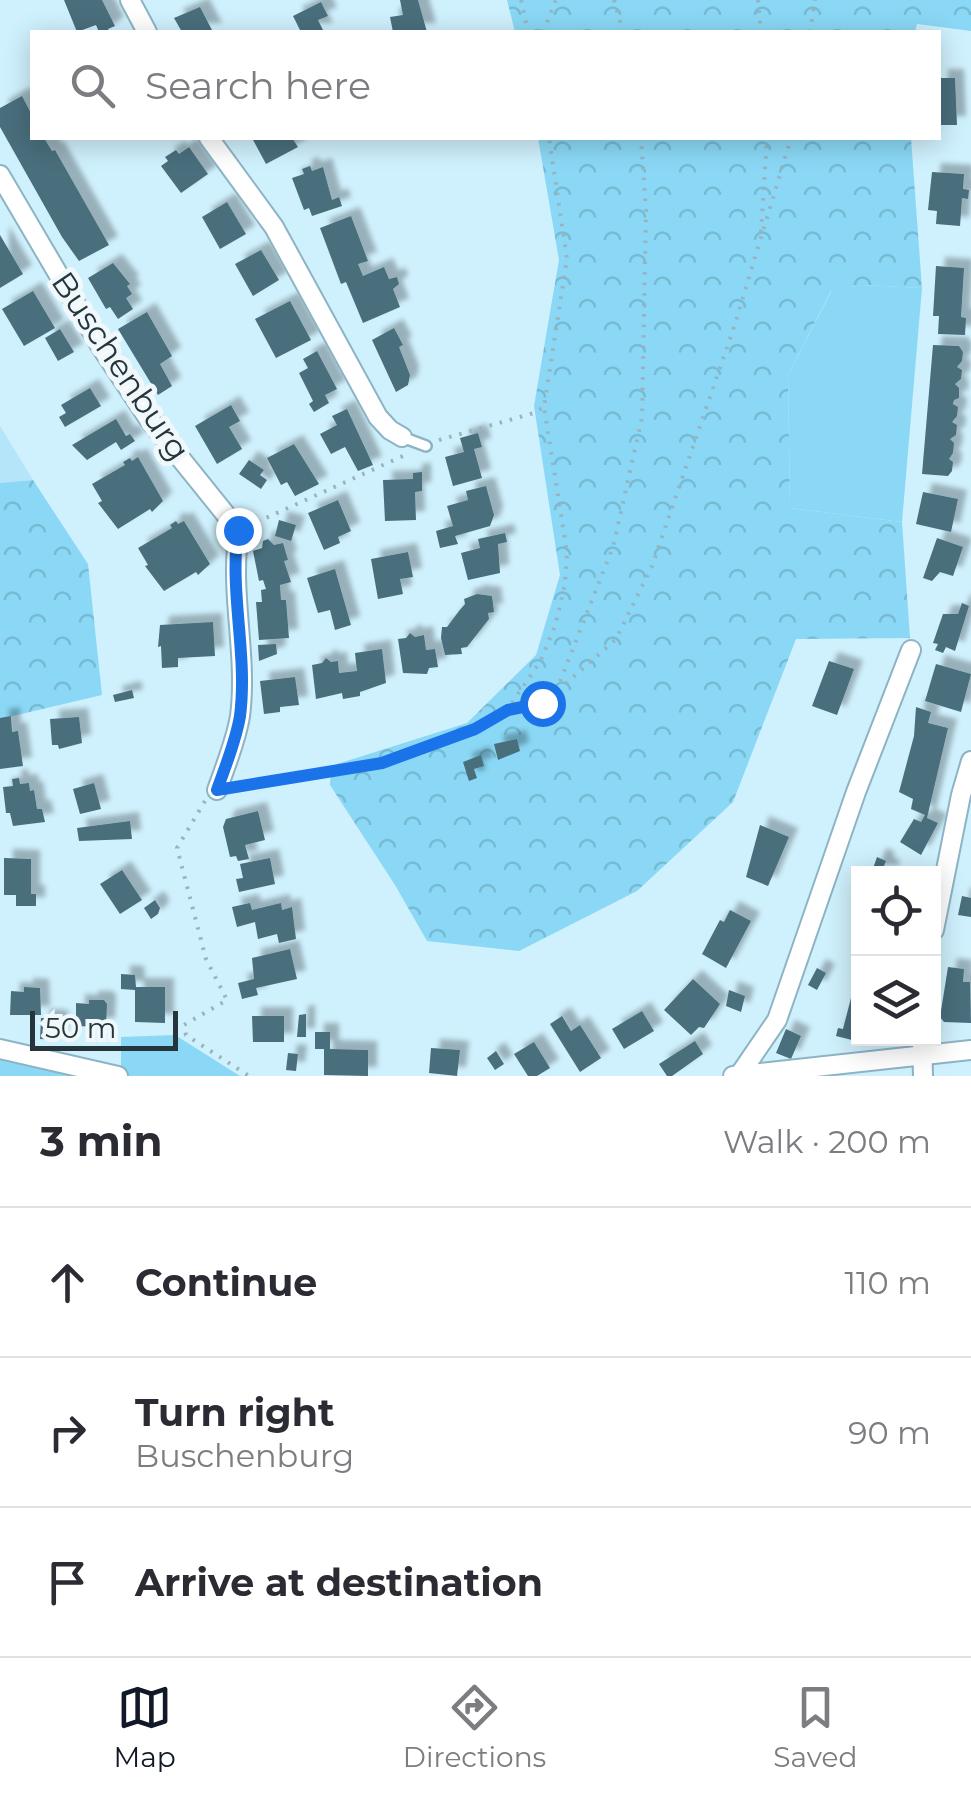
<!DOCTYPE html>
<meta charset="utf-8">
<style>
:root{--surface:#fff;--page:#f7f7f7;--text:#2b2b33;--muted:#7c7c81;--line:#e1e1e2;--accent:#111827}
body{margin:0;font-family:Montserrat,sans-serif;background:var(--page);color:var(--text)}
.controls{position:absolute;right:30px;bottom:30px;display:grid;overflow:hidden;border-radius:0px;box-shadow:0 5px 25px #0003}
.controls button{width:90px;height:90px;display:grid;place-items:center;padding:0;border:0;border-bottom:2px solid var(--line);background:var(--surface);color:var(--text);font:50px sans-serif}
.scale{position:absolute;left:30px;bottom:25px;width:148px;box-sizing:border-box;padding-left:10px;border:5px solid #25353b;border-top:0;font-size:28px;line-height:35px;white-space:nowrap;color:#25353b;-webkit-text-stroke:8px #f0f8fb;paint-order:stroke}
.stop{position:absolute;width:30px;height:30px;margin:-22px;border:8px solid #1a73e8;border-radius:50%;background:#fff}
.stop.end{background:#1a73e8;border-color:#fff;box-shadow:0 2px 10px #0008}
.list{margin:0;padding:0;list-style:none}
h2{display:flex;justify-content:space-between;align-items:center;height:130px;margin:0;padding:0 40px;font-size:42px}
h2 small{font-size:32px;font-weight:400;color:var(--muted)}
.list li{display:grid;grid-template-columns:65px 1fr auto;gap:30px;align-items:center;box-sizing:border-box;height:150px;padding:0 40px;border-top:2px solid var(--line)}
.list b{display:block;font-size:38px;white-space:nowrap}
.list p{margin:0;font-size:32px;white-space:nowrap;color:var(--muted)}
.list em{font-size:32px;font-style:normal;color:var(--muted)}
.icon{flex:none;width:55px;height:55px;fill:none;stroke:currentColor;stroke-width:2;stroke-linecap:round;stroke-linejoin:round}
.map{position:relative;flex:none;width:971px;height:1076px;overflow:hidden}
.search{position:absolute;background:var(--surface);box-shadow:0 5px 25px #0003;left:30px;right:30px;top:30px;height:110px;display:flex;align-items:center;gap:25px;box-sizing:border-box;padding:0 35px;border-radius:0px;color:var(--muted);font-size:38px}
.sheet{height:580px;background:var(--surface)}
nav{display:flex;justify-content:space-around;align-items:center;box-sizing:border-box;height:140px;border-top:2px solid var(--line);background:var(--surface);font-size:28px;color:var(--muted)}
nav a{display:grid;justify-items:center;gap:5px}
nav .on{color:var(--accent)}
.map>svg:first-child{display:block}
.built{fill:#b4e5f9}
.green{fill:#8ad8f5}
.forest{fill:url(#forest-crowns)}
.building{fill:#496e7c;filter:url(#shadow)}
.lines{fill:none;stroke-linecap:round;stroke-linejoin:round}
.service-casing{stroke:#8db4c4;stroke-width:14}
.minor-casing{stroke:#8db4c4;stroke-width:22}
.path{stroke:#98b3be;stroke-width:4;stroke-dasharray:2.5 8;stroke-linecap:butt}
.service{stroke:#fff;stroke-width:9}
.minor{stroke:#fff;stroke-width:18}
.route{stroke:#1a73e8;stroke-width:12}
.labels{text-anchor:middle;dominant-baseline:central;stroke-width:10;stroke-linejoin:round;paint-order:stroke}
.street-label{font-size:32px;fill:#25353b;stroke:#f0f8fb}
</style>
<div class="map">
<svg width="971" height="1076" viewBox="0 0 971 1076">
<defs>
<pattern id="forest-crowns" width="20" height="18" patternUnits="userSpaceOnUse" patternTransform="scale(2.5)"><rect width="20" height="18" fill="#8ad8f5"/><path d="M2 6a3 3 0 1 1 6 0M12 15a3 3 0 1 1 6 0" fill="none" stroke="#77bad3"/></pattern>
<filter id="shadow"><feDropShadow dx="9" dy="-9" stdDeviation="2.5" flood-color="#0004"/></filter>
</defs>
<rect width="100%" height="100%" fill="#cff0fd"/>
<path class="built" d="M0,426L33,480L0,483Z"/>
<g class="green">
<path d="M862,285L922,288L902,522L790,508L788,375L832,290Z"/>
<path d="M175,1035L240,1076H121V1037Z"/>
<path d="M0,1057L88,1076H0Z"/>
</g>
<g class="forest">
<path d="M507,0H971V31L917,24L915,32H515Z"/>
<path d="M538,138H911L922,288L862,285L831,291L788,375L790,508L902,522L910,638L796,639L733,802L637,891L519,951L427,941L395,885L330,785L331,766L467,723L536,655L560,575L534,406L559,260Z"/>
<path d="M33,480L88,564L102,695L0,719V483Z"/>
</g>
<g class="building">
<path d="M64,0H102L115,26L108,29L110,32H99L96,25L77,32Z"/>
<path d="M400,0H418L427,32H393L390,17L403,15Z"/>
<path d="M321,2L328,16L318,20L324,32H301L293,16Z"/>
<path d="M200,7L213,32H182L174,18Z"/>
<path d="M939,78H955L957,125H939Z"/>
<path d="M22,96L32,115V138H44L52,151L55,150L109,245L79,261L62,237L0,127V108Z"/>
<path d="M252,138H292L298,147L266,164Z"/>
<path d="M189,147L208,174L181,193L161,166L168,161L165,157L176,150L179,154Z"/>
<path d="M310,166L312,171L323,167L332,200L339,197L342,206L312,216L309,208L304,210L292,178L304,174L302,169Z"/>
<path d="M932,172L964,174L963,189L969,190L968,199L962,198L960,226L936,224L937,211L928,210Z"/>
<path d="M227,202L246,234L220,249L202,217Z"/>
<path d="M351,216L368,261L358,264L363,276L384,267L389,279L397,277L399,284L393,289L400,307L363,323L346,282L341,284L320,228Z"/>
<path d="M0,235L23,274L0,288Z"/>
<path d="M261,250L279,280L253,296L235,264Z"/>
<path d="M113,263L130,284L127,286L132,294L126,298L133,309L118,319L110,307L106,309L88,278Z"/>
<path d="M936,266L964,268L961,317L966,318L965,335L938,334L939,316H933Z"/>
<path d="M33,291L55,328L24,346L2,309Z"/>
<path d="M290,301L311,340L276,358L255,319Z"/>
<path d="M147,312L172,356L160,364L172,386L158,395L118,329Z"/>
<path d="M394,328L403,345L399,347L410,375L408,385L396,392L372,340Z"/>
<path d="M60,329L74,352L58,361L45,338Z"/>
<path d="M933,345L959,346L963,352L962,361L957,367L962,370L961,379L955,384L959,388V398L954,400L953,404L958,407L957,416L952,422L957,425L956,435L950,439L954,443L953,453L949,459L953,462L952,471L948,476L922,474Z"/>
<path d="M317,351L337,389L325,395L329,403L314,412L309,404L313,401L299,373L308,368L303,359Z"/>
<path d="M90,388L101,406L65,427L59,417L66,413L61,405Z"/>
<path d="M231,405L240,421L229,427L242,449L217,464L195,426Z"/>
<path d="M347,409L373,465L358,471L345,447L331,454L320,434L337,425L332,416Z"/>
<path d="M116,419L126,436L130,434L135,441L121,450L116,442L87,460L72,445Z"/>
<path d="M478,433L482,447L474,449L482,478L453,486L445,457L464,452L460,438Z"/>
<path d="M294,444L319,484L295,496L287,482L281,485L267,458Z"/>
<path d="M138,457L163,501L152,512L150,509L118,529L98,503L102,501L92,484L125,465L123,462L130,458L132,461Z"/>
<path d="M249,460L264,470L260,475L267,480L261,489L239,474Z"/>
<path d="M422,472V491L415,492L416,520L385,521L383,480L413,479V473Z"/>
<path d="M486,486L494,515L490,526L455,536L458,544L440,548L436,531L453,526L447,506L468,500L466,491Z"/>
<path d="M923,492L958,499L951,532L916,524Z"/>
<path d="M338,500L351,531L338,537L340,543L324,550L308,513Z"/>
<path d="M279,520L296,525L291,541L275,536Z"/>
<path d="M176,521L178,524L184,521L210,564L198,575L196,572L164,591L145,566L148,565L138,548L172,528L170,525Z"/>
<path d="M505,533L507,542L498,544L500,573L468,580L461,553L480,548L478,539Z"/>
<path d="M937,538L963,547L953,576L940,572L932,581L923,578Z"/>
<path d="M268,539L274,545L283,543L288,560L284,561L291,582L280,585L281,600H286L289,638L259,640L256,602H262L261,590L266,589L263,580L259,581L253,551L262,548L263,541Z"/>
<path d="M408,552L413,577L400,579L403,594L378,599L371,559Z"/>
<path d="M335,569L351,625L335,630L330,610L318,613L307,578Z"/>
<path d="M477,594L492,596L494,612L488,613L489,619L467,647L461,648L462,654L445,655L441,638L442,627H447L459,611L465,604L464,599Z"/>
<path d="M962,603L969,606L955,651L946,647L943,653L935,650L938,644L933,643L943,614H958Z"/>
<path d="M213,622L215,656L178,658V667L162,668L161,646L158,647L160,625Z"/>
<path d="M410,633L415,637L424,635L426,650L435,649L438,667L429,668L427,674L403,673L398,639L406,638Z"/>
<path d="M276,644L277,654L259,661L258,645Z"/>
<path d="M382,649L386,683L360,692V696L343,699L342,693L316,699L312,665L322,663L326,658L331,662L338,661L339,673L357,671L355,653Z"/>
<path d="M829,661L854,669L837,715L812,706Z"/>
<path d="M936,664L971,674L961,712L925,701Z"/>
<path d="M295,677L299,705L280,707V712L264,714L260,681Z"/>
<path d="M132,690L134,698L115,702L113,695Z"/>
<path d="M916,707L931,712L928,723L948,728L927,818L938,823L921,855L900,842L914,819L921,822L925,815L911,809L913,799L899,792L914,736Z"/>
<path d="M11,716L12,732L18,731L23,766L0,769V718Z"/>
<path d="M79,717L82,743L59,749L58,745H52L50,719Z"/>
<path d="M517,739L520,751L498,760L494,744Z"/>
<path d="M481,755L484,766L474,769L477,778L469,781L463,762Z"/>
<path d="M19,778L20,784L29,783L30,791L34,790L37,809H42L45,822L13,826L10,813H6L3,787L13,786L12,779Z"/>
<path d="M94,783L101,809L80,814L73,789Z"/>
<path d="M258,811L265,840L245,845L249,859L238,861L236,856L230,857L223,827L226,819Z"/>
<path d="M130,821L132,839L79,841L77,828Z"/>
<path d="M760,825L789,837L768,886L746,877Z"/>
<path d="M877,857L886,861L884,866L891,869L890,874H871Z"/>
<path d="M4,858L31,859V894H36V906H16V895H4Z"/>
<path d="M270,858L275,884L239,892L236,879L243,878L240,864Z"/>
<path d="M122,870L142,900L120,914L100,884Z"/>
<path d="M962,896L971,898V917L958,915Z"/>
<path d="M155,900L160,908L158,914L151,919L144,908Z"/>
<path d="M250,903L252,910L281,903L282,910L292,907L296,939L279,943L277,934L258,939L255,922L237,927L232,907Z"/>
<path d="M730,910L751,921L726,968L702,954L720,920L724,922Z"/>
<path d="M290,949L297,979L256,988L258,995L242,999L238,983L254,979L252,958Z"/>
<path d="M948,967L964,969L963,982H970L971,1023L944,1022L940,1017Z"/>
<path d="M817,968L826,973L817,990L808,985Z"/>
<path d="M121,974L135,975L136,987H165V1023L135,1022V990L121,989Z"/>
<path d="M693,979L720,1004L704,1028L699,1027L691,1035L664,1010Z"/>
<path d="M24,987L40,988L41,1015H10L11,991L24,992Z"/>
<path d="M857,987L858,1032L853,1031L852,1040L836,1036L838,1028L843,1029L852,994L855,995Z"/>
<path d="M729,990L745,996L741,1012L726,1006Z"/>
<path d="M89,1000H104L107,1004L106,1027L76,1026V1003L89,1004Z"/>
<path d="M642,1011L654,1031L624,1049L612,1029Z"/>
<path d="M306,1014V1037H297L299,1015Z"/>
<path d="M252,1016H284V1042H253Z"/>
<path d="M562,1016L571,1031L580,1025L601,1058L580,1072L550,1024Z"/>
<path d="M41,1018L59,1019L58,1040L40,1039Z"/>
<path d="M786,1029L801,1036L791,1059L776,1053Z"/>
<path d="M315,1032H330V1049L368,1050V1076L324,1075V1049H315Z"/>
<path d="M695,1041L703,1054L672,1076H667L659,1064Z"/>
<path d="M534,1042L550,1068L537,1076H528L514,1054Z"/>
<path d="M431,1048L460,1050L457,1076L429,1073Z"/>
<path d="M496,1051L504,1064L495,1070L487,1058Z"/>
<path d="M288,1053L298,1054L296,1071L286,1070Z"/>
</g>
<g class="lines">
<defs>
<path id="service" d="M402,437L426,446"/>
<g id="minor">
<path d="M130,0L147,32"/>
<path d="M209,138L274,227L378,417L390,430L402,437"/>
<path d="M0,175L101,347L148,418L239,531C229,592 248,654 240,716C236,741 225,767 217,790"/>
<path d="M934,930L961,795L971,761"/>
<path d="M922,1038L923,1076"/>
<path d="M0,1049L118,1076"/>
<path d="M740,1074L777,1020L856,792L911,650"/>
<path d="M733,1076L971,1050"/>
</g>
</defs>
<use href="#service" class="service-casing"/>
<use href="#minor" class="minor-casing"/>
<g class="path">
<path d="M521,0L528,32"/>
<path d="M614,0L623,32"/>
<path d="M758,0L761,32"/>
<path d="M543,32L556,0"/>
<path d="M810,32L815,0"/>
<path d="M761,232L767,138"/>
<path d="M439,440L534,413L544,407"/>
<path d="M257,522L403,456"/>
<path d="M558,691L616,639L652,566L735,324L791,138"/>
<path d="M509,709L542,703L555,694L613,547L642,418L646,211L641,138"/>
<path d="M235,788L382,763L475,729L507,710L540,662L555,626L565,584L567,552L544,407L567,259L549,138"/>
<path d="M205,801L177,848L206,959L227,1000L184,1025L186,1035L249,1076"/>
</g>
<use href="#service" class="service"/>
<use href="#minor" class="minor"/>
</g>
<g class="lines">
<path class="route" d="M238,530C229,592 248,654 240,716C236,741 225,767 217,790L382,763L475,729L508,710L542,703"/>
</g>
<g class="labels">
<g class="street-label">
<text transform="translate(121 366) rotate(56)">Buschenburg</text>
</g>
</g>
</svg>
<div class="controls">
<button><svg class="icon" aria-label="locate" viewBox="0 0 24 24"><circle cx="12" cy="12" r="6"/><path d="M12 2v4M12 18v4M2 12h4M18 12h4"/></svg></button>
<button><svg class="icon" aria-label="layers" viewBox="0 0 24 24"><path d="M12 4l9 5-9 5-9-5zM3 14l9 5 9-5"/></svg></button>
</div>
<div class="scale">50 m</div>
<div class="stop" style="left:542px;top:703px"></div>
<div class="stop end" style="left:238px;top:530px"></div>
<div class="search"><svg class="icon" aria-label="search" viewBox="0 0 24 24"><circle cx="10" cy="10" r="6"/><path d="M15 15l6 6"/></svg>Search here</div>
</div>
<section class="sheet">
<h2>3 min<small>Walk · 200 m</small></h2>
<ul class="list">
<li><svg class="icon" aria-label="ahead" viewBox="0 0 24 24"><path d="M12 20V5M6 11l6-6 6 6"/></svg><div><b>Continue</b></div><em>110 m</em></li>
<li><svg class="icon" aria-label="right" viewBox="0 0 24 24"><path d="M7 20v-9h11M14 6l5 5-5 5"/></svg><div><b>Turn right</b><p>Buschenburg</p></div><em>90 m</em></li>
<li><svg class="icon" aria-label="arrive" viewBox="0 0 24 24"><path d="M6 21V4h12l-3 4 3 4H6"/></svg><div><b>Arrive at destination</b></div></li>
</ul>
</section>
<nav>
<a class="on"><svg class="icon" aria-label="map" viewBox="0 0 24 24"><path d="M3 6l6-2 6 2 6-2v14l-6 2-6-2-6 2zM9 4v14M15 6v14"/></svg>Map</a>
<a><svg class="icon" aria-label="directions" viewBox="0 0 24 24"><path d="M12 3l9 9-9 9-9-9zM9 14v-3h6M13 9l2 2-2 2"/></svg>Directions</a>
<a><svg class="icon" aria-label="saved" viewBox="0 0 24 24"><path d="M7 4h10v16l-5-4-5 4z"/></svg>Saved</a>
</nav>
